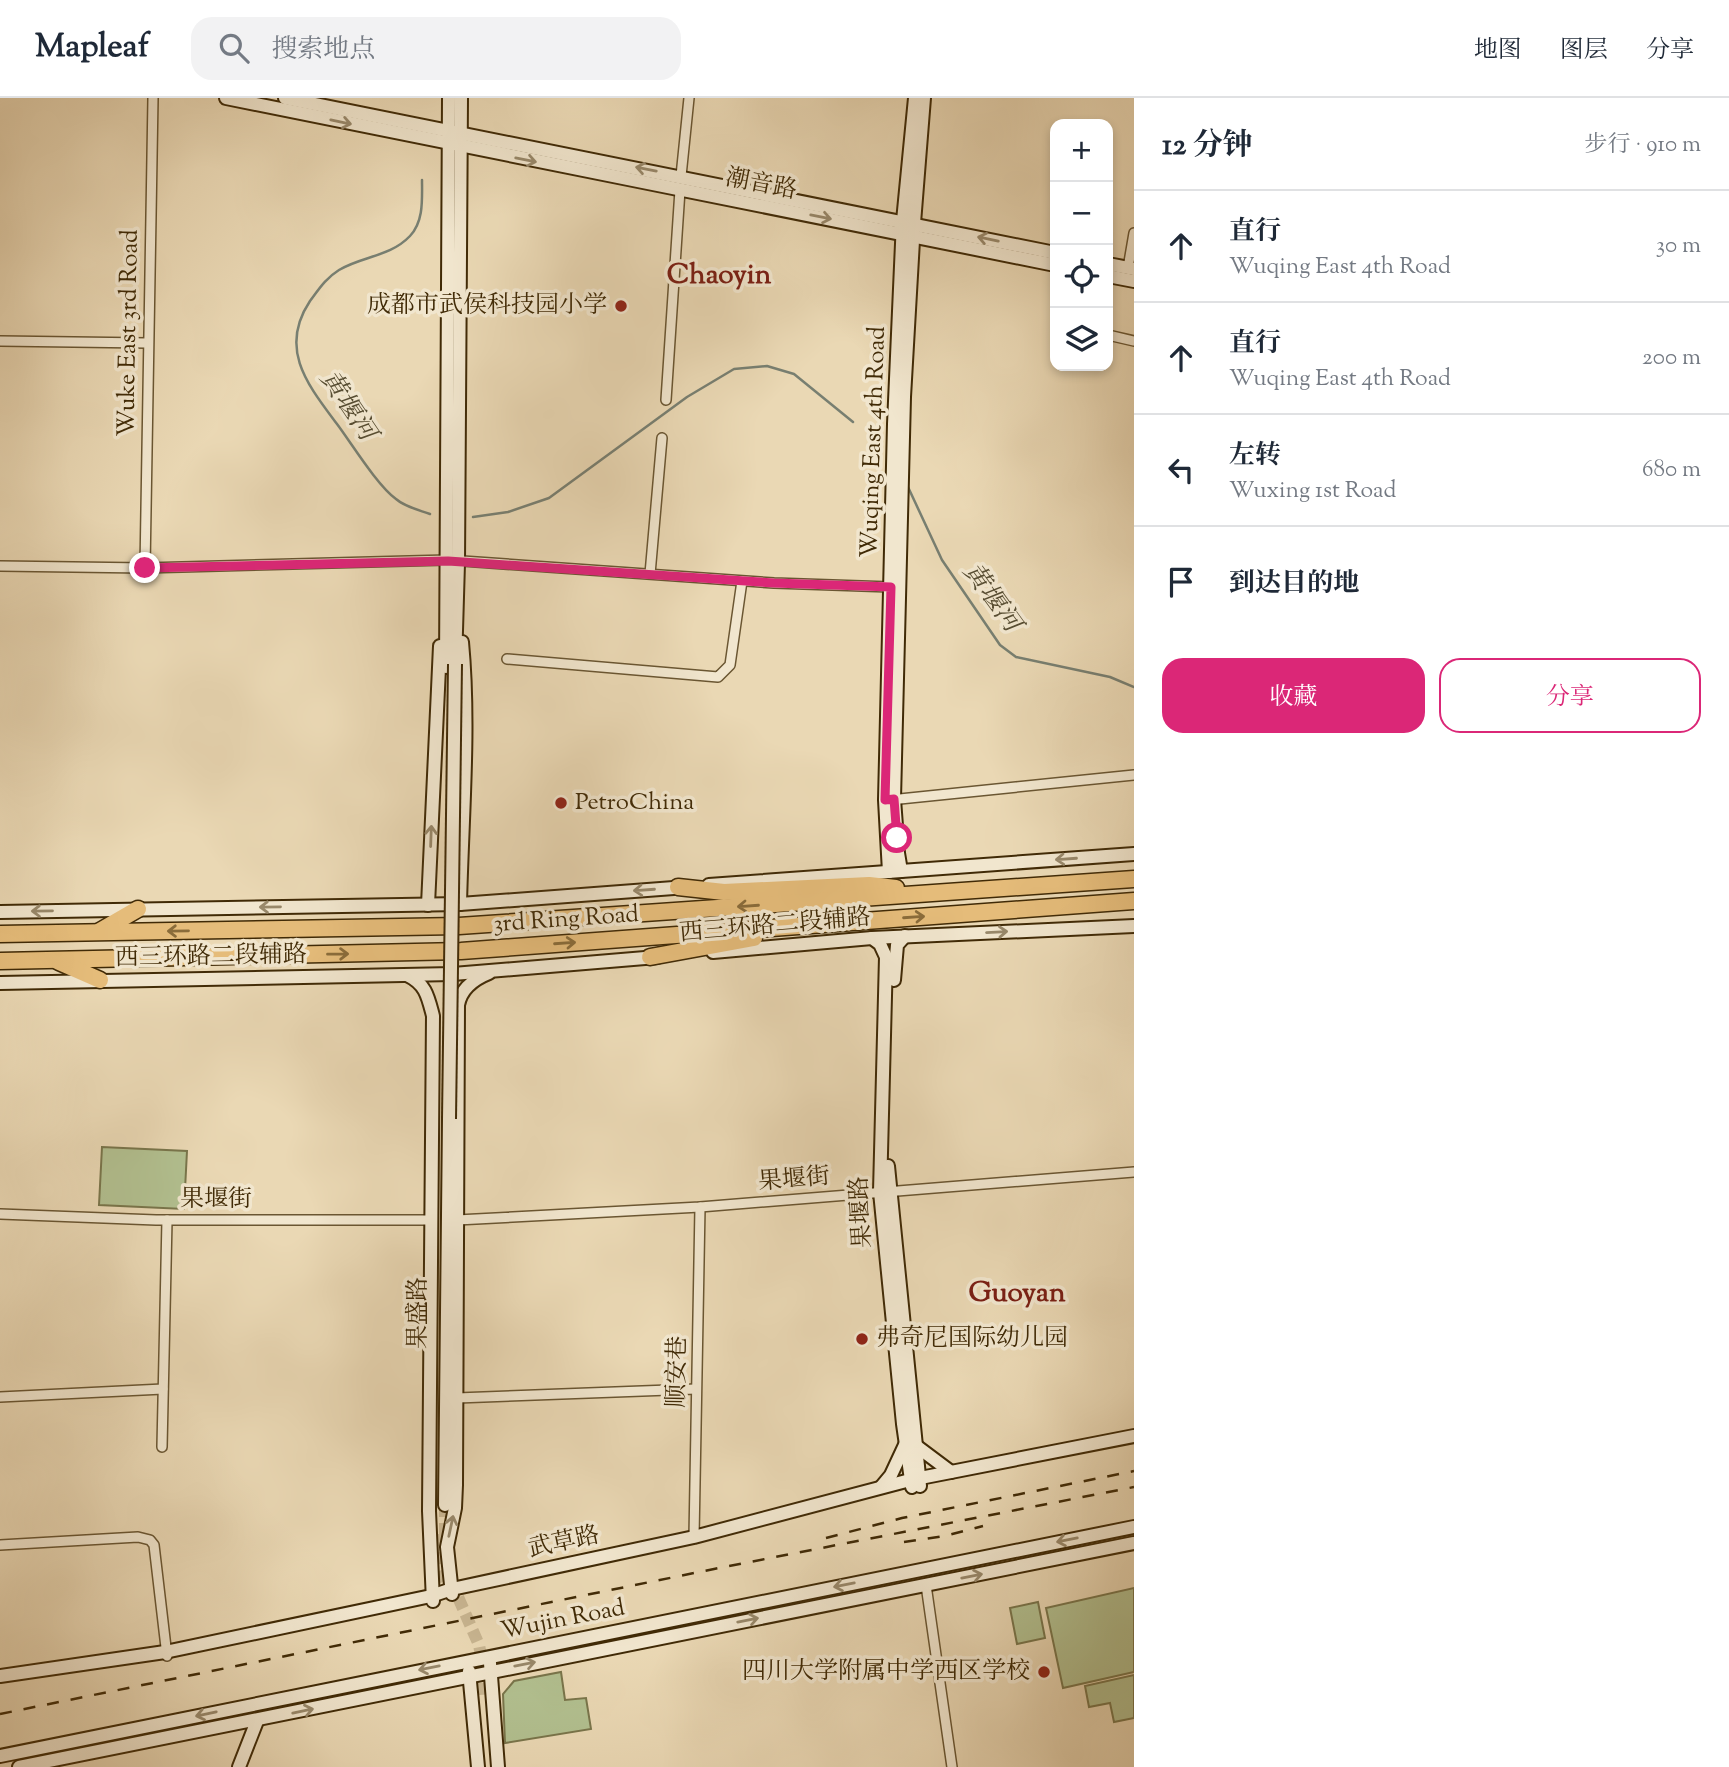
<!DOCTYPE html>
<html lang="zh">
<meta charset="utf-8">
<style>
:root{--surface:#fff;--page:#f2f2f3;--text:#1f2937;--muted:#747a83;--line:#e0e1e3;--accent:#db2777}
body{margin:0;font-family:"Sorts Mill Goudy","Noto Serif SC",serif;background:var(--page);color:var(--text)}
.controls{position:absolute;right:21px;top:21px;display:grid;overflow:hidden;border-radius:14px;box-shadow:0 4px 10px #0003}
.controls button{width:63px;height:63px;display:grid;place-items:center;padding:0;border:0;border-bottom:2px solid var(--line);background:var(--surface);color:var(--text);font:35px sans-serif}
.stop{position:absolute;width:21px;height:21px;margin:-16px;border:5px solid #db2777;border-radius:50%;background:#fff}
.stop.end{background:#db2777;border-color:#fff;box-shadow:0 2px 7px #0008}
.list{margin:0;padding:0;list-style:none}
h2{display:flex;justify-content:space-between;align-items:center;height:91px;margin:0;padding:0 28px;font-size:30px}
h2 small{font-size:23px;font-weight:400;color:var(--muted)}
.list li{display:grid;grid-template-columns:46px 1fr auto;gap:21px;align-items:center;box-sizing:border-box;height:112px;padding:0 28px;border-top:2px solid var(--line)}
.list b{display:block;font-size:26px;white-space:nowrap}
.list p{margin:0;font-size:23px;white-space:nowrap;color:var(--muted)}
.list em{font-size:23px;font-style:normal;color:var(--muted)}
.actions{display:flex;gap:14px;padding:21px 28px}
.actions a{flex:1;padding:16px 0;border:2px solid var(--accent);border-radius:21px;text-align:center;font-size:24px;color:var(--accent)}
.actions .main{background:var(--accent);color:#fff}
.icon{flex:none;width:38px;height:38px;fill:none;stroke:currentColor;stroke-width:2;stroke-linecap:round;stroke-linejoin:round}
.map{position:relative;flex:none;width:1134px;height:1669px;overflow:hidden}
header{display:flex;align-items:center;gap:42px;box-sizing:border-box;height:98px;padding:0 35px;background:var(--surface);border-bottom:2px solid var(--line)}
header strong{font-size:33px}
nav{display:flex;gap:38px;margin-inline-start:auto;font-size:24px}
.search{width:490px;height:63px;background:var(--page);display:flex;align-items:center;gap:18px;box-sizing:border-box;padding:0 24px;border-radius:21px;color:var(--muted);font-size:26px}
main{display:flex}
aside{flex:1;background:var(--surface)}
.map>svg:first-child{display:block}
.green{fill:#b2c090;stroke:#79754b;stroke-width:2}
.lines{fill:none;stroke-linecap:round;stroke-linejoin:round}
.stream{stroke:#787f71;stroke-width:2.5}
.secondary-tunnel{stroke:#c8b591;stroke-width:12;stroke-dasharray:12 6;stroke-linecap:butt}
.street-casing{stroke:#6a5632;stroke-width:12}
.secondary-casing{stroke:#402a06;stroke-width:16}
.highway-casing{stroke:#402a06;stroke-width:19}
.street{stroke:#f1e6ce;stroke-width:9}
.secondary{stroke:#f1e6ce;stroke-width:12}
.highway{stroke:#e5bc7a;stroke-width:16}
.rail{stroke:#402a06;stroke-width:2.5;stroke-dasharray:12 12;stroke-linecap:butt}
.secondary-bridge-casing{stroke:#402a06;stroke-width:16;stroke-linecap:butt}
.secondary-bridge{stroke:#f1e6ce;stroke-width:12}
.oneway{stroke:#98886a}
.oneway2{stroke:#8a6c3a}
.route{stroke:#db2777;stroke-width:9}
.poi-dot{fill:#8f2418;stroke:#f1e6ce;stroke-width:2.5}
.labels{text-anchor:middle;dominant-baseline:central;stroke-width:7;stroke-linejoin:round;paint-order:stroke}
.street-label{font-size:24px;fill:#402a06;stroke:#f1e6ce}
.poi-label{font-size:24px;fill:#402a06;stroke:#f1e6ce;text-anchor:end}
.water-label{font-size:26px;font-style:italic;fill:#574d32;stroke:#f1e6ce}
.quarter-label{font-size:28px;font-weight:bold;fill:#7a1f14;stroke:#f1e6ce}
</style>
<header>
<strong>Mapleaf</strong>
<div class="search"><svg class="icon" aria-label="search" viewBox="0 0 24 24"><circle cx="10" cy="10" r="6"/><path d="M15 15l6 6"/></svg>搜索地点</div>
<nav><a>地图</a><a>图层</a><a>分享</a></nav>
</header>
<main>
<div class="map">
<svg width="1134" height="1669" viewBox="0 0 1134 1669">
<rect width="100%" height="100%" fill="#ead8b4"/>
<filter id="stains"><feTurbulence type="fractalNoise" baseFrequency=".00286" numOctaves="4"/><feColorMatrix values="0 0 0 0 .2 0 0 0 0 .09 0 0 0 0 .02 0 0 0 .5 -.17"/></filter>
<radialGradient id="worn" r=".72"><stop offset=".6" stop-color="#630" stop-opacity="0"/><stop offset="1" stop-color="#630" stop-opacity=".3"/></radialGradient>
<g class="green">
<path d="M102,1049L187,1053L184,1111L99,1107Z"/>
<path d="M1134,1490V1574L1063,1590L1046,1510Z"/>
<path d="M1038,1504L1045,1540L1017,1546L1010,1510Z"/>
<path d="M561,1574L565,1602L586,1600L591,1631L505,1645L503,1596L514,1583Z"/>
<path d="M1134,1577V1620L1114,1624L1110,1605L1089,1609L1085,1588Z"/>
</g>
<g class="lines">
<g class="stream">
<path d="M422,82C422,101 424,123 410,138C390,159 362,158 339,172C326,180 319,191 310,203C278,251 308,287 337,326C352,346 377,387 396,401C405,409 419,412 430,416"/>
<path d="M908,389L942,462L1000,547L1016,559L1110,579L1134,589"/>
<path d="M473,419L508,414L549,400L687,299L734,271L767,268L794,276L853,324"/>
</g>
<g class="secondary-tunnel">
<path d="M445,1407V1445"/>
<path d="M439,1436L442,1471L448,1490"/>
<path d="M451,1483L479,1547L483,1568L485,1599"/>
</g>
<defs>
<g id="street">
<path d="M681,78L689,0"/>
<path d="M1128,170L1134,135"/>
<path d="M1108,237L1134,243"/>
<path d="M0,243L147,245"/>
<path d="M666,302L680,92"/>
<path d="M0,468L145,470L448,462L774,485L891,489"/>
<path d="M145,470L153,0"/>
<path d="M650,476L662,340"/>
<path d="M507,561L718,579L730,567L742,483"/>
<path d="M890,702L1134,677"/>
<path d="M0,1116L156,1122H431"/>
<path d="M457,1122L700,1109L1134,1074"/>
<path d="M0,1299L163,1291"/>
<path d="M457,1300L696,1291"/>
<path d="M162,1349L167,1122"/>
<path d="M694,1439L700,1109"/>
<path d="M0,1447L138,1439L150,1442L154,1447L167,1558"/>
<path d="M926,1487L952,1669"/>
</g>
<g id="secondary">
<path d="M226,0C502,58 779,109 1055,167"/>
<path d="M285,0L1055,155"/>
<path d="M1108,166L1134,171"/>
<path d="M1108,178L1134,183"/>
<path d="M455,566L458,465L461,0"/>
<path d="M446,569L449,0"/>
<path d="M901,773L898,755L894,701L904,299L914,125L924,0"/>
<path d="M889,774L885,702L894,326L903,123L915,0"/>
<path d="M709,787L1134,756"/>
<path d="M460,806C462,720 470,628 462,544"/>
<path d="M428,807L440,548"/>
<path d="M0,814L460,806L687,789"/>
<path d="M872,840L880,846L886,859L880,1094L903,1326L912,1389"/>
<path d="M713,854L872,840L1134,828"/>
<path d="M407,877C426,886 428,899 433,918L429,1413L433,1503"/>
<path d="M894,882L897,847L905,838"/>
<path d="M0,885L453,876L657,859"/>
<path d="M888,1068L920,1388"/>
<path d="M915,1347L951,1374"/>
<path d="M881,1389L891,1377L905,1347"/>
<path d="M445,1407L449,1021"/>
<path d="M452,1496L447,1449L455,1410L456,1387L458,907C461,891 474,881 489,875"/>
<path d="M490,1565L498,1669"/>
<path d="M469,1573L478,1669"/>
<path d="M0,1578L165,1554L431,1498L452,1491L694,1439L910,1382L1134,1338"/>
<path d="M0,1658L1134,1429"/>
<path d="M19,1669L1134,1445"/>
<path d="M239,1669L257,1623"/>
</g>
<g id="highway">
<path d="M678,789L724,794L869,787L896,790"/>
<path d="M100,833L138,811"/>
<path d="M0,836L459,828L1134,781"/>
<path d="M650,859L754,840"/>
<path d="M0,863L461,853L1134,803"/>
<path d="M59,864L100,882"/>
</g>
</defs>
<use href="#street" class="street-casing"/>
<use href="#secondary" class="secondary-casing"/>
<use href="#highway" class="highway-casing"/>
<use href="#street" class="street"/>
<use href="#secondary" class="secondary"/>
<use href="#highway" class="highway"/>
<g class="rail">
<path d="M826,1440L902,1420L1134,1373"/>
<path d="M904,1444L945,1438L983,1428"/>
<path d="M0,1616L714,1471L1134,1389"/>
</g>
<defs>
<path id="secondary-bridge" d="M449,1021L455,566"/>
</defs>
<use href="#secondary-bridge" class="secondary-bridge-casing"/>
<use href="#secondary-bridge" class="secondary-bridge"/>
</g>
<defs><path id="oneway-shaft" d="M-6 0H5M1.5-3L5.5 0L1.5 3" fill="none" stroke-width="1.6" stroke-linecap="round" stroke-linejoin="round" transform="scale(1.75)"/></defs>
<g class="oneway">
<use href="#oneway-shaft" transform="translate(341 24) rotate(12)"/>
<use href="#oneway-shaft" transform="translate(526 62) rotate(11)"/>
<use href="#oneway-shaft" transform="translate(646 71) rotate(-169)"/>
<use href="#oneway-shaft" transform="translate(821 119) rotate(11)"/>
<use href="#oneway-shaft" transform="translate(988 141) rotate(-168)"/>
<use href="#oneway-shaft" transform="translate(431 738) rotate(-88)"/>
<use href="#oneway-shaft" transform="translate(1066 761) rotate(176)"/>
<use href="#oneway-shaft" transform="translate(644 792) rotate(176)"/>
<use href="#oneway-shaft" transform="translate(270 809) rotate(179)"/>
<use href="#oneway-shaft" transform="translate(42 813) rotate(179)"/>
<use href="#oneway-shaft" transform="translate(997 834) rotate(-3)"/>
<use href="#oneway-shaft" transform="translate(451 1428) rotate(-78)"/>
<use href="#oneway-shaft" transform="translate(1067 1442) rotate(169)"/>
<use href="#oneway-shaft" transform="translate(972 1478) rotate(-11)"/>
<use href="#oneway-shaft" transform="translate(844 1487) rotate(169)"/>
<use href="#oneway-shaft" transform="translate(748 1522) rotate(-11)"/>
<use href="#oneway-shaft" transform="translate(525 1566) rotate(-11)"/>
<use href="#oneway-shaft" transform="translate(429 1570) rotate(169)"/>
<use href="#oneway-shaft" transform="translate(303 1613) rotate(-12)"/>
<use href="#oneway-shaft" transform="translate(206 1616) rotate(168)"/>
</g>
<g class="oneway2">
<use href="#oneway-shaft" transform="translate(748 808) rotate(176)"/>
<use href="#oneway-shaft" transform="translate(914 819) rotate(-4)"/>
<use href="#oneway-shaft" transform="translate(178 833) rotate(179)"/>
<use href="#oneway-shaft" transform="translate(565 845) rotate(-4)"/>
<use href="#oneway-shaft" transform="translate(338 856) rotate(-1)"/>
</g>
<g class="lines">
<path class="route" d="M145,470L448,463L774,485L891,489L885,702L894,701L897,740"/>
</g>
<g class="poi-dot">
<circle cx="621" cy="208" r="7"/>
<circle cx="561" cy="705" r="7"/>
<circle cx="862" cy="1241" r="7"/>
<circle cx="1044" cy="1574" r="7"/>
</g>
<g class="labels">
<g class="street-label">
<text transform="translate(761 87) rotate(11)">潮音路</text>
<text transform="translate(129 235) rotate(-89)">Wuke East 3rd Road</text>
<text transform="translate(874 344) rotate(-88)">Wuqing East 4th Road</text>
<text transform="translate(566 822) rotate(-4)">3rd Ring Road</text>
<text transform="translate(775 828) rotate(-5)">西三环路二段辅路</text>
<text transform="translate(211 859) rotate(-1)">西三环路二段辅路</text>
<text transform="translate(794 1082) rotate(-5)">果堰街</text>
<text x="216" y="1102">果堰街</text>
<text transform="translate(862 1114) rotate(-93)">果堰路</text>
<text transform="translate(419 1215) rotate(-90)">果盛路</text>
<text transform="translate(678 1274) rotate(-89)">顺安巷</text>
<text transform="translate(564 1445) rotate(-12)">武草路</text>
<text transform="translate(563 1522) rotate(-11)">Wujin Road</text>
</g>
<g class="poi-label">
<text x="607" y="208">成都市武侯科技园小学</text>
<text x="575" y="705" text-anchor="start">PetroChina</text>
<text x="876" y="1241" text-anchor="start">弗奇尼国际幼儿园</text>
<text x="1030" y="1574">四川大学附属中学西区学校</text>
</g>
<g class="water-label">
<text transform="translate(347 308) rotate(56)">黄堰河</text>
<text transform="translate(991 500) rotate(54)">黄堰河</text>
</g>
<g class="quarter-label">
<text x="719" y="178">Chaoyin</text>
<text x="1017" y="1196">Guoyan</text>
</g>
</g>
<rect width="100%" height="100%" filter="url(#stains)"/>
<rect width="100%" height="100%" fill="url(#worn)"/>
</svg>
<div class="controls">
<button>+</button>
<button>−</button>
<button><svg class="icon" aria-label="locate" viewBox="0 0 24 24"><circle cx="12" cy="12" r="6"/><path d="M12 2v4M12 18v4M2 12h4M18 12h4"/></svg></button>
<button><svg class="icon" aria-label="layers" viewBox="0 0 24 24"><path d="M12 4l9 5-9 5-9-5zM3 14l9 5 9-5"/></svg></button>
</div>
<div class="stop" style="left:897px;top:740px"></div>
<div class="stop end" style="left:145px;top:470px"></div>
</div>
<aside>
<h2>12 分钟<small>步行 · 910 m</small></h2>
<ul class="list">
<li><svg class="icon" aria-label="ahead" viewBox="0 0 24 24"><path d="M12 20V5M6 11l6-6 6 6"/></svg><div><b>直行</b><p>Wuqing East 4th Road</p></div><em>30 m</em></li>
<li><svg class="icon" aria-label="ahead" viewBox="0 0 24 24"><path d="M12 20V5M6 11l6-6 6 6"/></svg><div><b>直行</b><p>Wuqing East 4th Road</p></div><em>200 m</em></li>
<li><svg class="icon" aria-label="left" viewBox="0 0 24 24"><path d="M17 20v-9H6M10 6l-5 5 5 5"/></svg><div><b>左转</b><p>Wuxing 1st Road</p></div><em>680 m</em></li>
<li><svg class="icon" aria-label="arrive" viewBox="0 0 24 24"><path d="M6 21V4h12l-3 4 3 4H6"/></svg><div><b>到达目的地</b></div></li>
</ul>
<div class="actions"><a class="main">收藏</a><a>分享</a></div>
</aside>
</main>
